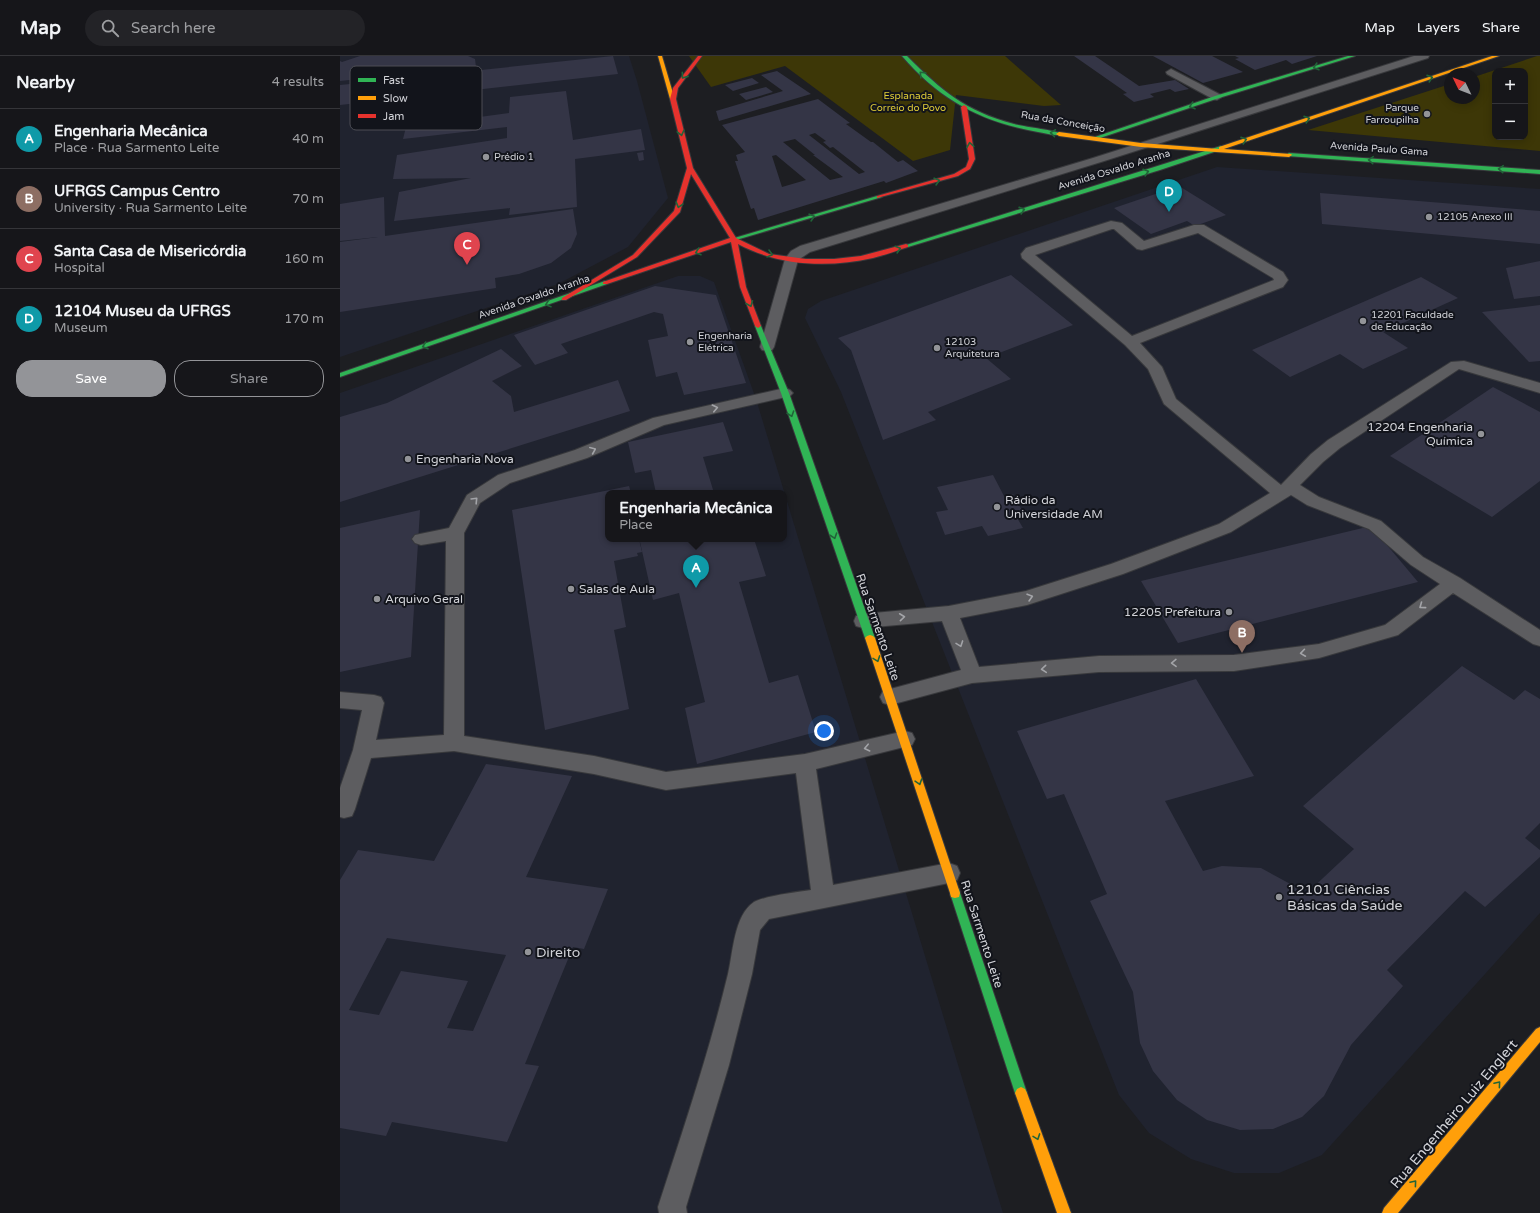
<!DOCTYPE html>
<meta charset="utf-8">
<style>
:root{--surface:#16161a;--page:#232327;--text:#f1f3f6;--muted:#9e9fa2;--line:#353539;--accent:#939498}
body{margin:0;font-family:"Varela Round",sans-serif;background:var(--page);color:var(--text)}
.controls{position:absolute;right:12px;top:12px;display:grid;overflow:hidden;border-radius:8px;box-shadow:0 2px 10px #0003}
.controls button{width:36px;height:36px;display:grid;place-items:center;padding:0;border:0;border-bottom:1px solid var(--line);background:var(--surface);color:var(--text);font:20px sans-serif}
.compass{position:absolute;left:1104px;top:12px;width:36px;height:36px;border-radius:50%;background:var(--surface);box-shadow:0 2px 10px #0003;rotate:313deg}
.you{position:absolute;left:484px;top:675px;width:14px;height:14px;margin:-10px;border:3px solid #fff;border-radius:50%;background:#1a73e8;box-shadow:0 0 0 6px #1a73e833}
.badge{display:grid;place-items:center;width:26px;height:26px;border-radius:50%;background:var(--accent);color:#fff;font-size:13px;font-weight:700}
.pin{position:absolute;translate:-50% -33px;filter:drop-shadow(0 1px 2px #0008)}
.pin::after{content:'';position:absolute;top:21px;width:14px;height:12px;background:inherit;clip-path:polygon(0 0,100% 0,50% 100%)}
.popup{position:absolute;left:265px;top:434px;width:182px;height:52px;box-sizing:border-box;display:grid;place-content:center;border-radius:8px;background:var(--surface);filter:drop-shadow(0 1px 3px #0005);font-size:13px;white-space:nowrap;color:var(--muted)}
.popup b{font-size:15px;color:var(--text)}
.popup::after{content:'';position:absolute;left:50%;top:100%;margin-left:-8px;border:8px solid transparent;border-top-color:var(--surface)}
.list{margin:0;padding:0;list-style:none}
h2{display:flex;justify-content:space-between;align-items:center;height:52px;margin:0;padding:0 16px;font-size:17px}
h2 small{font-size:13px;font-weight:400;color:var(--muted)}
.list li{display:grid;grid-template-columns:26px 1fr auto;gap:12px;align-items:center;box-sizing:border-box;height:60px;padding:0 16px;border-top:1px solid var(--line)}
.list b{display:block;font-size:15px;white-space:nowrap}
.list p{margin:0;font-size:13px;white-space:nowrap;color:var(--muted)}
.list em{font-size:13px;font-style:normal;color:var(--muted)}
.actions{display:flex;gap:8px;padding:12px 16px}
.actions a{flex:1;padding:9px 0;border:1px solid var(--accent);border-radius:16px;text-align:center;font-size:14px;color:var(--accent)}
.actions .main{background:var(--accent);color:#fff}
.icon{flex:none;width:22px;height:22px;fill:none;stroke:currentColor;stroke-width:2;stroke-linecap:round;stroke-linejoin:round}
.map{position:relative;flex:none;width:1200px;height:1157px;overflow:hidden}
header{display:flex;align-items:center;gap:24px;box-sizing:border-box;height:56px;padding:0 20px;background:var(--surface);border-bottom:1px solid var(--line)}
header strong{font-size:19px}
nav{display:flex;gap:22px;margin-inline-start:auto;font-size:14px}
.search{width:280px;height:36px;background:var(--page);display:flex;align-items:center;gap:10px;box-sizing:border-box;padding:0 14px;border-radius:22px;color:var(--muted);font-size:15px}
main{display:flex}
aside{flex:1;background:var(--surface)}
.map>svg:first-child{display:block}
.built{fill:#20232f;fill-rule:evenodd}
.green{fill:#3d3707;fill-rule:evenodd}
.building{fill:#343546;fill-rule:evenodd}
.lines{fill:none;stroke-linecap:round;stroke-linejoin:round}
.lane-casing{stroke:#38393c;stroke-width:2}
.fast-casing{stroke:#38393c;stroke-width:2}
.slow-casing{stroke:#38393c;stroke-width:2}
.jam-casing{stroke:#38393c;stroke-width:2}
.lane{fill:#5d5d60;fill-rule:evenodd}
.fast{fill:#30b455;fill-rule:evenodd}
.slow{fill:#ff9f0a;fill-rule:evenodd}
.jam{fill:#e5322d;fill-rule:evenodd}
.oneway{stroke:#216438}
.oneway2{stroke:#a3a4a8}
.poi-dot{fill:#939498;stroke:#12141b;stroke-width:1.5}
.labels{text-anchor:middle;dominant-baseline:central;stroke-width:4;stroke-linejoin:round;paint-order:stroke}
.far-park-label{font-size:10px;fill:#dfcc37;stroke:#12141b}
.far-poi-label{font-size:10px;fill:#d2d3d8;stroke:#12141b;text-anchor:start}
.far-street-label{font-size:10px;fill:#d2d3d8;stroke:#12141b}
.poi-label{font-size:12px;fill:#d2d3d8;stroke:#12141b;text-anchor:start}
.street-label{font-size:12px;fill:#d2d3d8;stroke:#12141b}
.near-poi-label{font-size:14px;fill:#d2d3d8;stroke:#12141b;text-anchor:start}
.near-street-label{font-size:14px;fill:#d2d3d8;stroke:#12141b}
.key{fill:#12141b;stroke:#4c4d54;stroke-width:1}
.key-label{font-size:11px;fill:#d2d3d8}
</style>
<header>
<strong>Map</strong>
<div class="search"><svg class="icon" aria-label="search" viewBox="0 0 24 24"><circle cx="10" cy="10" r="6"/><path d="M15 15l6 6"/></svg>Search here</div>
<nav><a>Map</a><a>Layers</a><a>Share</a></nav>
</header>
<main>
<aside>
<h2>Nearby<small>4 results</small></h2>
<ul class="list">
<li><span class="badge" style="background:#0f9aa8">A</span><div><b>Engenharia Mecânica</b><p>Place · Rua Sarmento Leite</p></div><em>40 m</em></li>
<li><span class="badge" style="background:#8d6e63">B</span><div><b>UFRGS Campus Centro</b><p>University · Rua Sarmento Leite</p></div><em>70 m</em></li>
<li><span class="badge" style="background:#e0444e">C</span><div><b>Santa Casa de Misericórdia</b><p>Hospital</p></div><em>160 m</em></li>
<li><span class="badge" style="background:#0f9aa8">D</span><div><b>12104 Museu da UFRGS</b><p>Museum</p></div><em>170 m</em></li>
</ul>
<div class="actions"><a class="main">Save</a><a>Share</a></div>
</aside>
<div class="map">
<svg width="1200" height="1157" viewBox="0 0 1200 1157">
<rect width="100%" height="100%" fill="#1d1e22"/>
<g class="built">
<path d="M0,0H289L297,25L328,142L288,191L218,228L0,301Z"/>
<path d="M877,111L1200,133V857L982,1099L939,1117H894L851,1103L809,1077L779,1039L501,336L465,262L468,253L481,245Z"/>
<path d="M338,220H360L374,226L416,343L663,1157H0V337ZM268,437H444V483H268Z"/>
</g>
<g class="green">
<path d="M349,0H665L721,49L704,50L616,39L610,94L573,105L445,10L371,31Z"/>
<path d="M1197,0H1200V95L968,74L1110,28V42H1134V21ZM1155,15H1185V81H1155Z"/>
</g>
<g class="building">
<path d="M20,0H128L135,3L136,11L111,14L112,17L273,0L278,18L0,49V29L82,21L83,16L0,25V5L2,6Z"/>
<path d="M734,0H755L799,30L835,24L849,33L835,36L830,33L810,38L814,41L794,46L783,38L787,37Z"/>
<path d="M813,0H872L903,16L863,27Z"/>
<path d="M895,0H977L952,8L946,4L915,14L895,3L899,2Z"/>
<path d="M437,15L471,38L379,65L376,55L443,35L421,19Z"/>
<path d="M412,22L419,27L393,35L385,29Z"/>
<path d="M426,31L433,36L406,44L399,38Z"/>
<path d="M226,35L233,84L301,73L305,94L235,103L237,151L169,159L170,152L54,165L59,136L131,122L53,123L57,99L167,82V71L63,83L66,71L169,57L170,41Z"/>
<path d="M478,43L510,67L506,68L531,86H533L558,106L563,104L578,115L546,127L544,125L418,164L414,152L411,153L395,105H398L396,99L405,96L382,69ZM475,77L486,85L483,86L490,92L493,91L525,116L519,118L469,79ZM455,83L475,99H473L503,121L490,124L443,86ZM436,99L466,124L442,131L432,100Z"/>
<path d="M303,96L304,104L299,105L297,97Z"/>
<path d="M839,130L886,159L855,170L847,165L811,178L774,152Z"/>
<path d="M980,137L1200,155V188L982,168Z"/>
<path d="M44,141L45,180L233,153L237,178L231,192L211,207L179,218L155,222L156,232L0,256V186L38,181L0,185V148Z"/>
<path d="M1200,205V240L1174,243L1166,212Z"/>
<path d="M671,219L733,269L646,302L671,323L588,356L596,364L543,384L511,294L498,282Z"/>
<path d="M1081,221L1118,242L1043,276L1068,292L1023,313L1000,298L950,321L912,294Z"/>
<path d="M315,230L376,239L406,327L344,339L337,316L316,321L308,284L328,280L323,258L314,256L221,288L228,297L195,309L174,279Z"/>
<path d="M1200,249V305L1189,306L1142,256Z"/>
<path d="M161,293L182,310L152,325L171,340L174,356L278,324L290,355L0,446V361L47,347Z"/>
<path d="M1153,331L1200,356V425L1152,461L1050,400Z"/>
<path d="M383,366L393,395L363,401L374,437H316L311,414L295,417L288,386Z"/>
<path d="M653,419L664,440L673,438L684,458L676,460L683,472L648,480L642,470L605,479L596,456L608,454L597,431Z"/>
<path d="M289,430L291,437H268V483H299L302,496L297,497L298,500L274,505L286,571L274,574L289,653L205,674L172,454Z"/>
<path d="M80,454L71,601L0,616V472Z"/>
<path d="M1031,470L1078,526L838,587L801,525Z"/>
<path d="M312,483H414L426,520L399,526L429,627L458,619L476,676L357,708L345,652L365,646L339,537L313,544L300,486Z"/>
<path d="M1122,610L1174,644L1185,634L1200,643V767L1185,782L1200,794V801L1145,851L1125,835L1047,914L1063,930L1011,989L984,1040L962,1061L933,1073L900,1074L867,1064L837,1044L813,1015L800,987L793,936L750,845L767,838L724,738L707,743L677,675L856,623L914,720L825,745L863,815L882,810L921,812L967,837L1014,793L963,750Z"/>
<path d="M146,708L232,720L186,821L268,833L244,893L233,891L185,1008L199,1010L167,1086L52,1066L46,1080L0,1072V824L18,794L94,805ZM47,882L166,899L133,975L107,972L128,925L61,915L39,959L9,954Z"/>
</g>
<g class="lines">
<defs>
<g id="lane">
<path d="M1074,0H1089L1088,2L761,106L470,196L458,204L434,291L432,294L427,295L422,294L420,291L445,203L451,195L460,190L753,102Z"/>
<path d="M831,13L881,39L882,41L877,44L873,43L827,18L826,16Z"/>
<path d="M771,165L782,167L804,185L854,169H864L943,216L948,224L943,231L800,287L822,311L836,343L941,429L971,398L988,384L1111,306L1124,305L1200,327V337L1119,313L1000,392L983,406L960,429L979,441L1041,465L1083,501L1120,522L1200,574V590L1193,588L1113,537L1058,579L979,602L894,615L759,616L632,627L550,649L543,647L540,641L543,635L621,614L602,565L523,572L516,570L514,565L516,560L523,558L609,550L686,535L771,508L879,468L930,437L824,348L808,313L785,289L682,202L681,198L686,192ZM772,173H774L797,193L802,194L858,177L933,222L934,224L792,280L695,199ZM951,439L967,449L1029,473L1071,509L1100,528L1045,569L979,588L894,599L759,600L639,611L620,562L687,549L783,518L891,476Z"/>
<path d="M445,332L450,334L453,337L450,340L324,369L247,402L170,427L140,447L124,477V680L254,700L326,716L465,698L565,675L572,677L575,683L572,689L476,713L493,829L609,807L617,810L620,817L617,824L609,827L429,863L420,874L412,918L389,1009L346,1151L347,1157H319L318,1151C343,1074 369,997 388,918C393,897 394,859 414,846C425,840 457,836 471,834L456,717L326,734L254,718L114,695L31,702L15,753L12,760L4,762L0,761V732L13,694L22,654L0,652V636L34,639L41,641L44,647L36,684L104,679L106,485L81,489L75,487L72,483L75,479L109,472L127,439L158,419L235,394L313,362Z"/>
</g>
<g id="fast">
<path d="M562,0H567C602,35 625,55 674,68C684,71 715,74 722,78C716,81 705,77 698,76C641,66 600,44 562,0Z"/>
<path d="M1008,0H1015L879,42L760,82L755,81L875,40Z"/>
<path d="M881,90L884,92L883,93L820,114L568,191L563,190Z"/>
<path d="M949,97L1200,114V118L947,100L946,99Z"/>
<path d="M537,140L542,141L396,184L391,183Z"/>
<path d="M265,225L267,226V228L0,321V317Z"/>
<path d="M418,268L421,270L449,337L535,582L533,584H527L525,582L441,337L415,270Z"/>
<path d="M615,832L619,833L620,837L687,1037L685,1041L681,1043L677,1041L675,1037L610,837L611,833Z"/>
</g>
<g id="slow">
<path d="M318,0H322L335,44L330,43Z"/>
<path d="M1152,0H1159L884,93L951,98L952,99L949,101L801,91L719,80L716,78L719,76L801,87L879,93V91Z"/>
<path d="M530,579L533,580L535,582L620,837L619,841L615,842L611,841L610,837L525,582L527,580Z"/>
<path d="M1200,971V986L1058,1157H1042L1044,1152L1196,973Z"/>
<path d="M681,1031L685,1033L687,1037L731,1157H717L675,1037L677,1033Z"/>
</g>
<g id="jam">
<path d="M358,0H362L338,32L336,43L353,112L396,182L429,198L466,203H494L521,200L566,188L568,189V191C556,195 545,199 533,202C488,212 439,210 398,188L406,231L421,270L418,272L415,270L400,231L391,186L267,228H263V226L390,182L351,118L340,156L297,201L226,244H222V242L293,199L334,155L347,112L330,43L333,32Z"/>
<path d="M624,49L627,51L635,103L630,113L618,120L537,142V140L614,118L626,111L629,103L621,51Z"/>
</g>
</defs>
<use href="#lane" class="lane-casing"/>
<use href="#fast" class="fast-casing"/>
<use href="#slow" class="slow-casing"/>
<use href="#jam" class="jam-casing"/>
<use href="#lane" class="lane"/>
<use href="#fast" class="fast"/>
<use href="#slow" class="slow"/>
<use href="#jam" class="jam"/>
</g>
<defs><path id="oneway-chevron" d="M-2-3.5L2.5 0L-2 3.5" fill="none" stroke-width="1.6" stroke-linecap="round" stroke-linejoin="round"/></defs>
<g class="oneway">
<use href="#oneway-chevron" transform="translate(976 11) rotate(163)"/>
<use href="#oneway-chevron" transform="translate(582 18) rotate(-135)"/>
<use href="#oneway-chevron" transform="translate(344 20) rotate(125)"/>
<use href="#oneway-chevron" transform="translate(1090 22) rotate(-18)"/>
<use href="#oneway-chevron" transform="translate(852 50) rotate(161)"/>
<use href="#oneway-chevron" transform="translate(967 63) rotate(-18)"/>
<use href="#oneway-chevron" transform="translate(341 77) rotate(76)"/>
<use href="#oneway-chevron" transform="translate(713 77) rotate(-172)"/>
<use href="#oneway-chevron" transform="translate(904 84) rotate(-19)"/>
<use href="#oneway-chevron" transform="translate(630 89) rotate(-99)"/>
<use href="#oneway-chevron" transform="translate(1031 104) rotate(-176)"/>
<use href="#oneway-chevron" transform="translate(1161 113) rotate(-176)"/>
<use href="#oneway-chevron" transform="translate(806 116) rotate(-17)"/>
<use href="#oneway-chevron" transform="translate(597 125) rotate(-16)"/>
<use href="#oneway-chevron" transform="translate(339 149) rotate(106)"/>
<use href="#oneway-chevron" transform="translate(682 154) rotate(-17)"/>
<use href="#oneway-chevron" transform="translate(472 161) rotate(-16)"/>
<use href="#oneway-chevron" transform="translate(558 193) rotate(-17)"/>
<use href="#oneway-chevron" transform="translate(358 196) rotate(161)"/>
<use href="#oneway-chevron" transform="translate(430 198) rotate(15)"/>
<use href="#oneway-chevron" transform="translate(208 248) rotate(161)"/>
<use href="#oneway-chevron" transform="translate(410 248) rotate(68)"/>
<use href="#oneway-chevron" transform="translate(85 290) rotate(161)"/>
<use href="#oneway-chevron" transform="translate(451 358) rotate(71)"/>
<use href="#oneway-chevron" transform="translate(494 480) rotate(71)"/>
<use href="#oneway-chevron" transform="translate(537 603) rotate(70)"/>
<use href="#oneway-chevron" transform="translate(579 726) rotate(72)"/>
<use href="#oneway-chevron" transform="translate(1158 1028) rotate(-50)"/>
<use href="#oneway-chevron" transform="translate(697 1081) rotate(70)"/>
<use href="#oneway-chevron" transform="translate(1074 1127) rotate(-50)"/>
</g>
<g class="oneway2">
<use href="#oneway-chevron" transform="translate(375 352) rotate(-13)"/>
<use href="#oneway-chevron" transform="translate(253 394) rotate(-23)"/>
<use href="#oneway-chevron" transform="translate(135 444) rotate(-46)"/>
<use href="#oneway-chevron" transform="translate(690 541) rotate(-16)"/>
<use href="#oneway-chevron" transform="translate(1082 550) rotate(144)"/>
<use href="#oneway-chevron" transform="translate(562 561) rotate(-6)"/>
<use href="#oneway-chevron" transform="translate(620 588) rotate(70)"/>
<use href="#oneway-chevron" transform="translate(963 597) rotate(172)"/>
<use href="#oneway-chevron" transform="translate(834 607) rotate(179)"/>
<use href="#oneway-chevron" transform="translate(704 613) rotate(175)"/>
<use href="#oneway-chevron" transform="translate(527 692) rotate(167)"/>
</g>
<g class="poi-dot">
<circle cx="1087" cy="58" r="4"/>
<circle cx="146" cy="101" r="4"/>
<circle cx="1089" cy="161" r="4"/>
<circle cx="1023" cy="265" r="4"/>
<circle cx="350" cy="286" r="4"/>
<circle cx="597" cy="292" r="4"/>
<circle cx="1141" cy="378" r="4"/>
<circle cx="68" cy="403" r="4"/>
<circle cx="657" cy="451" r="4"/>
<circle cx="231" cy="533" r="4"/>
<circle cx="37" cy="543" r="4"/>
<circle cx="889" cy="556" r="4"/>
<circle cx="939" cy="841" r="4"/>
<circle cx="188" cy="896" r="4"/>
</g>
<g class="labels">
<g class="far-park-label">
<text x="568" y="40">Esplanada<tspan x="568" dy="12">Correio do Povo</tspan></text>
</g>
<g class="far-poi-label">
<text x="1079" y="52" text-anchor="end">Parque<tspan x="1079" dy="12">Farroupilha</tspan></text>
<text x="154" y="101">Prédio 1</text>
<text x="1097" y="161">12105 Anexo III</text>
<text x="1031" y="259">12201 Faculdade<tspan x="1031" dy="12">de Educação</tspan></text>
<text x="358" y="280">Engenharia<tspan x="358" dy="12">Elétrica</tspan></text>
<text x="605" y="286">12103<tspan x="605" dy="12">Arquitetura</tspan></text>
</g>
<g class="far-street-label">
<text transform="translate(723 66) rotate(10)">Rua da Conceição</text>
<text transform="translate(1039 93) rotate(4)">Avenida Paulo Gama</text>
<text transform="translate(774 114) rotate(-17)">Avenida Osvaldo Aranha</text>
<text transform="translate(194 241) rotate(-19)">Avenida Osvaldo Aranha</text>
</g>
<g class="poi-label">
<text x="1133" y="371" text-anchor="end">12204 Engenharia<tspan x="1133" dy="14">Química</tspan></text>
<text x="76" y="403">Engenharia Nova</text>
<text x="665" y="444">Rádio da<tspan x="665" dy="14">Universidade AM</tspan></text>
<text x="239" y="533">Salas de Aula</text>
<text x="45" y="543">Arquivo Geral</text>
<text x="881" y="556" text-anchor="end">12205 Prefeitura</text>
</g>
<g class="street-label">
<text transform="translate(538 571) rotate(71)">Rua Sarmento Leite</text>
<text transform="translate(642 878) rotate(72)">Rua Sarmento Leite</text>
</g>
<g class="near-poi-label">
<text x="947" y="833">12101 Ciências<tspan x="947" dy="16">Básicas da Saúde</tspan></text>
<text x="196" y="896">Direito</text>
</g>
<g class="near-street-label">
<text transform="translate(1114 1058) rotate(-50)">Rua Engenheiro Luiz Englert</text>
</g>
</g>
<rect x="10" y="10" width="132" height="64" rx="6" class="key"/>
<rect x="18" y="22" width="18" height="4" fill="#30b455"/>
<rect x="18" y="40" width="18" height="4" fill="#ff9f0a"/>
<rect x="18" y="58" width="18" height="4" fill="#e5322d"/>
<g class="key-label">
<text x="43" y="28">Fast</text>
<text x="43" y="46">Slow</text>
<text x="43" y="64">Jam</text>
</g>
</svg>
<div class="controls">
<button>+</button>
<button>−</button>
</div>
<svg class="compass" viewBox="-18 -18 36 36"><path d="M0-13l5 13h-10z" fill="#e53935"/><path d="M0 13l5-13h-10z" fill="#9e9fa2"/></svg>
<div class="you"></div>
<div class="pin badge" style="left:356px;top:532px;background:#0f9aa8">A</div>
<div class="popup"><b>Engenharia Mecânica</b>Place</div>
<div class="pin badge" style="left:902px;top:597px;background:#8d6e63">B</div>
<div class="pin badge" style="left:127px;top:209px;background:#e0444e">C</div>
<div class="pin badge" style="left:829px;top:156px;background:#0f9aa8">D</div>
</div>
</main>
